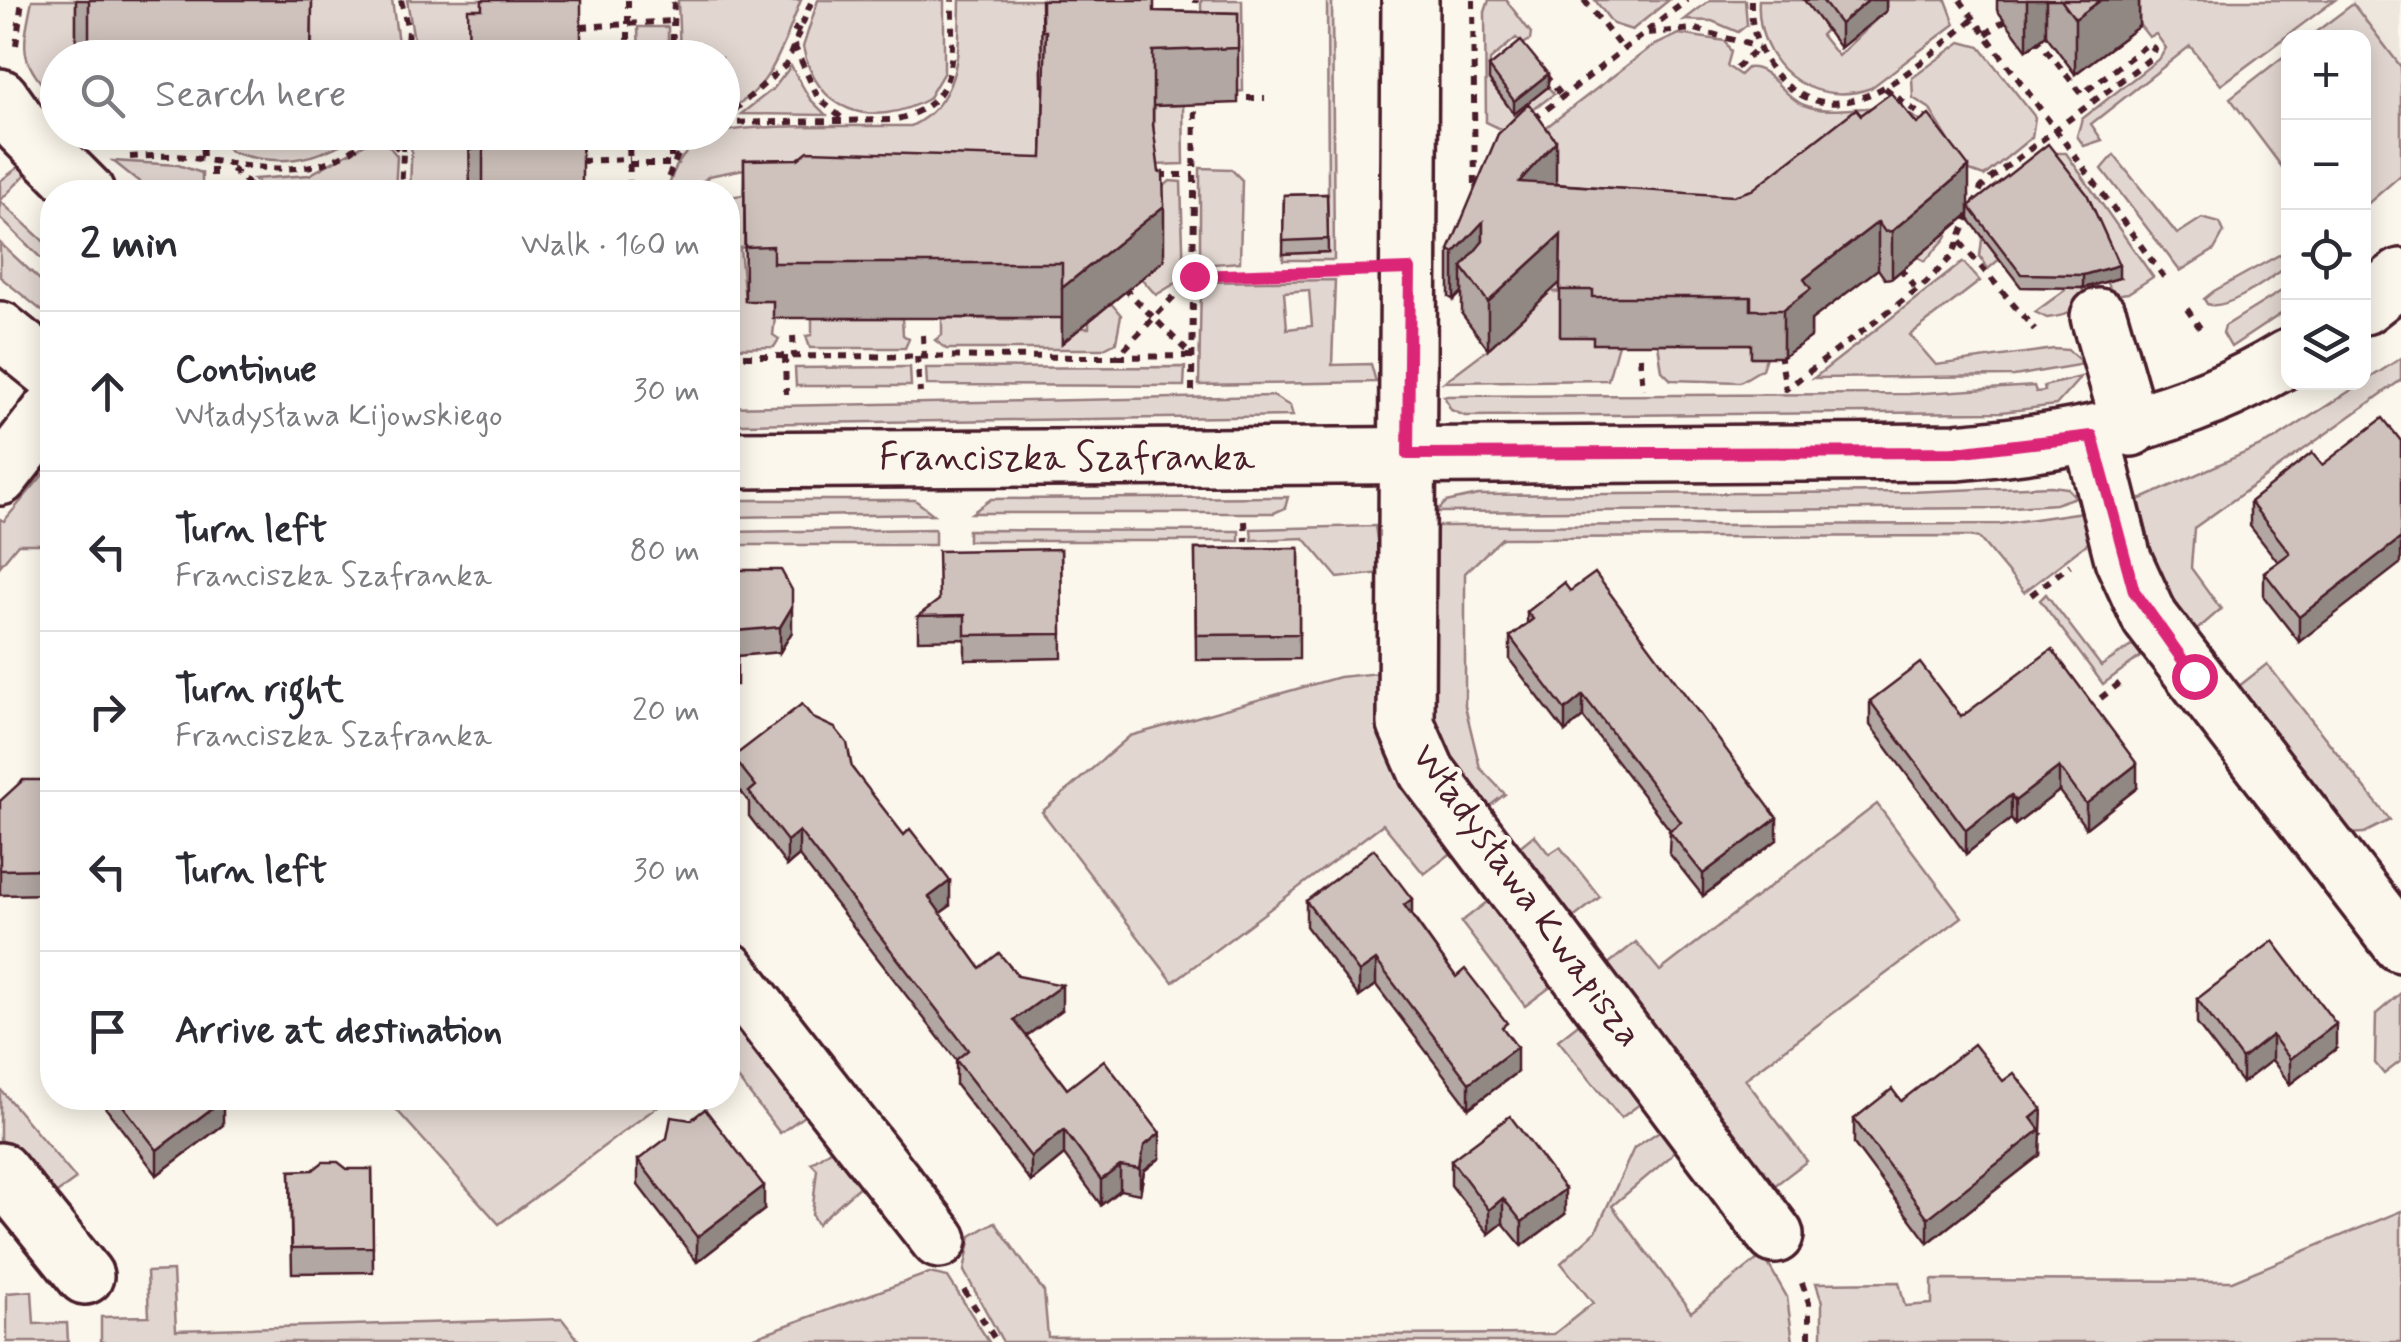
<!DOCTYPE html>
<meta charset="utf-8">
<style>
:root{--surface:#fff;--page:#f7f7f7;--text:#2b2b33;--muted:#7c7c81;--line:#e1e1e2}
body{margin:0;font-family:Mynerve,sans-serif;background:var(--page);color:var(--text)}
.controls{position:absolute;right:30px;top:30px;display:grid;overflow:hidden;border-radius:20px;box-shadow:0 5px 25px #0003}
.controls button{width:90px;height:90px;display:grid;place-items:center;padding:0;border:0;border-bottom:2px solid var(--line);background:var(--surface);color:var(--text);font:50px sans-serif}
.stop{position:absolute;width:30px;height:30px;margin:-22px;border:8px solid #db2777;border-radius:50%;background:#fff}
.stop.end{background:#db2777;border-color:#fff;box-shadow:0 2px 10px #0008}
.list{margin:0;padding:0;list-style:none}
h2{display:flex;justify-content:space-between;align-items:center;height:130px;margin:0;padding:0 40px;font-size:42px}
h2 small{font-size:32px;font-weight:400;color:var(--muted)}
.list li{display:grid;grid-template-columns:65px 1fr auto;gap:30px;align-items:center;box-sizing:border-box;height:160px;padding:0 40px;border-top:2px solid var(--line)}
.list b{display:block;font-size:38px;white-space:nowrap}
.list p{margin:0;font-size:32px;white-space:nowrap;color:var(--muted)}
.list em{font-size:32px;font-style:normal;color:var(--muted)}
.icon{flex:none;width:55px;height:55px;fill:none;stroke:currentColor;stroke-width:2;stroke-linecap:round;stroke-linejoin:round}
.map{position:relative;flex:none;width:2401px;height:1342px;overflow:hidden}
.search{position:absolute;background:var(--surface);box-shadow:0 5px 25px #0003;left:40px;top:40px;width:700px;height:110px;display:flex;align-items:center;gap:25px;box-sizing:border-box;padding:0 35px;border-radius:55px;color:var(--muted);font-size:38px}
.panel{position:absolute;background:var(--surface);box-shadow:0 5px 25px #0003;left:40px;top:180px;width:700px;height:930px;border-radius:40px}
.map>svg:first-child{display:block}
.built{fill:#eee7de}
.green{fill:#e2d7d0;stroke:#967b7e;stroke-width:2.5;fill-rule:evenodd}
.lines{fill:none;stroke-linecap:round;stroke-linejoin:round}
.minor-casing{stroke:#4a1f2b;stroke-width:62}
.path{stroke:#4a1f2b;stroke-width:6;stroke-dasharray:8 8;stroke-linecap:butt}
.minor{stroke:#fbf7ec;stroke-width:55}
.wall{fill:#b2a7a2;stroke:#4a1f2b;stroke-width:2.5}
.shaded-wall{fill:#918884;stroke:#4a1f2b;stroke-width:2.5}
.building{fill:#cfc2bc;stroke:#4a1f2b;stroke-width:2.5}
.route{stroke:#db2777;stroke-width:12}
.labels{text-anchor:middle;dominant-baseline:central;stroke-width:9;stroke-linejoin:round;paint-order:stroke}
.street-label{font-size:38px;fill:#4a1f2b;stroke:#fbf7ec}
</style>
<div class="map">
<svg width="2401" height="1342" viewBox="0 0 2401 1342">
<rect width="100%" height="100%" fill="#fbf7ec"/>
<filter id="ink" filterUnits="userSpaceOnUse"><feTurbulence type="fractalNoise" baseFrequency=".01" numOctaves="2"/><feDisplacementMap in="SourceGraphic" scale="20" xChannelSelector="R" yChannelSelector="G"/><feConvolveMatrix kernelMatrix="1 2 1 2 8 2 1 2 1" color-interpolation-filters="sRGB"/></filter>
<g filter="url(#ink)">
<path class="built" d="M2350,0H2401V67L2353,4Z"/>
<g class="green">
<path d="M32,0H76V46H89V57L58,58L57,103C21,59 20,57 32,0Z"/>
<path d="M296,0H392L400,57H298L312,54V5Z"/>
<path d="M407,0H482V57H417Z"/>
<path d="M678,0H801C786,36 770,100 723,109L722,58L680,57Z"/>
<path d="M818,0H944V72L928,99C872,130 816,112 803,47Z"/>
<path d="M960,0H1054L1053,112L1042,113L1054,176L740,248L745,301H777L773,335L779,339L774,347L728,348V197L743,195L744,169L709,176L691,192H668C672,166 687,145 712,135C745,122 867,127 911,126C961,102 959,49 960,0Z"/>
<path d="M1201,0H1242L1243,91L1220,93L1202,72Z"/>
<path d="M1327,0H1332L1334,260H1283V254L1328,252L1292,198L1328,195Z"/>
<path d="M1489,0H1506L1531,33L1530,40L1523,44L1516,38L1490,60L1489,80L1513,113L1548,87L1554,94L1505,131L1486,122L1485,12Z"/>
<path d="M1595,0H1669L1632,30L1613,24Z"/>
<path d="M1710,0H1745L1747,25L1738,32L1712,21L1684,20Z"/>
<path d="M1759,0H1806L1826,30L1821,35L1838,56L1885,11L1877,0H1946L1955,24L1871,88C1810,110 1755,63 1759,0Z"/>
<path d="M2120,0H2335L2221,85L2190,46L2091,124L2102,140L2084,146L2077,136L2082,119L2160,58L2166,48L2156,34L2149,37Z"/>
<path d="M2353,4L2401,67V175L2364,207V38L2309,37Z"/>
<path d="M668,27V57H639L638,27Z"/>
<path d="M1679,34L1725,41L1731,52L1727,66L1740,75L1747,68C1770,65 1783,97 1804,105C1823,113 1846,109 1866,108C1931,103 1939,146 1969,195L1945,239L1925,261L1916,256L1553,292L1561,293L1560,336L1593,337L1618,344L1608,380L1444,382L1488,349L1485,174L1651,47Z"/>
<path d="M1961,42L1980,47L2035,117L2032,137L1984,176L1967,170L1929,108L1913,98L1912,78Z"/>
<path d="M2288,53V175L2230,98Z"/>
<path d="M791,66L810,99L826,115L741,114L774,88Z"/>
<path d="M1183,105L1184,164L1153,165V106Z"/>
<path d="M82,133H181V143L92,145Z"/>
<path d="M412,133H482L470,192H410Z"/>
<path d="M220,134H359C317,161 277,168 229,151Z"/>
<path d="M372,140L388,145L397,156L395,192H378L377,181L323,182L322,192H269L254,179L309,175Z"/>
<path d="M2042,153H2066L2153,277L2128,293L2114,295L2106,282L2118,278L2017,244L1988,269L1980,256L1988,191Z"/>
<path d="M2114,155L2177,234L2202,218L2220,223L2224,232L2214,250L2180,271L2102,169Z"/>
<path d="M113,161L178,165L202,173V192H152Z"/>
<path d="M20,166L28,172L0,201L52,249V269L0,218V181Z"/>
<path d="M1200,168L1231,169L1242,180L1240,262L1200,265Z"/>
<path d="M1170,181L1181,182L1184,278L1156,295L1125,260L1155,194Z"/>
<path d="M0,243L52,291V319L0,277Z"/>
<path d="M2288,250V266C2270,278 2227,312 2207,304L2204,299L2214,291Z"/>
<path d="M1963,262L1980,281L1910,335L1936,365L2054,349L2068,350L2084,364L2014,376L1814,378Z"/>
<path d="M2056,269L2071,288H2083C2083,313 2069,315 2047,318L2035,312L2065,290Z"/>
<path d="M1335,280L1332,365L1371,364L1376,382L1199,385L1201,282ZM1309,290L1312,326L1287,329L1284,292Z"/>
<path d="M2288,287V309L2231,347L2223,333L2225,326Z"/>
<path d="M1089,296L1110,302L1121,315L1116,342L1102,349H946L935,340L942,335V318L1031,320L1034,313H1062L1063,328H1089Z"/>
<path d="M812,318H902L903,335L909,339L905,348H810L806,336L812,335Z"/>
<path d="M1658,344H1751V357H1766L1762,369L1740,382L1671,380L1662,371Z"/>
<path d="M2401,358V380L2194,528L2191,568L2221,609L2191,635L2160,584L2139,500L2274,440Z"/>
<path d="M910,367L911,386H796L795,368Z"/>
<path d="M1185,367L1184,386L927,385L926,368Z"/>
<path d="M2081,377L2056,405L2002,412L1465,416L1451,410L1444,396L1909,394L2034,386L2036,392L2045,391L2044,386Z"/>
<path d="M1273,396L1290,406L1293,416L740,424L728,420V407Z"/>
<path d="M48,469L52,470V544H18L0,566V519L4,521Z"/>
<path d="M2051,486L2067,488L2076,497L2055,504L1998,508L1436,512L1446,502L1478,495L1910,492Z"/>
<path d="M1288,497L1285,508L1274,513H972L991,499Z"/>
<path d="M728,500H915L933,514L728,517Z"/>
<path d="M2083,512L2092,540L2024,592L1979,538L1969,536L1502,538L1465,573V706L1480,768L1505,794L1478,815L1438,744L1432,708L1431,526L2000,524Z"/>
<path d="M1375,526L1382,573L1338,578L1304,538L1252,540L1251,529Z"/>
<path d="M935,529V545H728V532Z"/>
<path d="M968,530L1239,531V541H968Z"/>
<path d="M2046,594L2101,666L2139,641L2148,651L2103,684L2040,600Z"/>
<path d="M2267,664L2390,820L2364,833L2345,834L2229,694Z"/>
<path d="M1379,673L1458,848L1424,874L1383,824L1173,982L1042,812L1130,736L1339,677Z"/>
<path d="M1877,804L1962,917L1745,1079L1807,1161L1765,1193L1598,972L1636,942L1660,971Z"/>
<path d="M1534,835L1549,854L1560,847L1600,897L1563,926L1507,857Z"/>
<path d="M1496,895L1560,980L1525,1006L1461,922Z"/>
<path d="M728,991L814,1109L780,1133L728,1066Z"/>
<path d="M2401,993V1061L2384,1074L2375,1063L2376,1014Z"/>
<path d="M1591,1014L1648,1098L1621,1118L1558,1040Z"/>
<path d="M0,1089L76,1179L50,1198L0,1139Z"/>
<path d="M386,1098H669L499,1224Z"/>
<path d="M1673,1122L1679,1143L1670,1157L1612,1206L1691,1312L1763,1255L1787,1297L1793,1342H1003L964,1271L971,1236L995,1222L1044,1292L1048,1337L1554,1334L1593,1303L1561,1263L1596,1231L1634,1148Z"/>
<path d="M837,1145L871,1176L817,1224L812,1215L817,1169L811,1163Z"/>
<path d="M2401,1211V1342H1822V1302L1816,1283L1899,1282L1905,1306L1932,1304V1280L2232,1281Z"/>
<path d="M173,1271L176,1330L562,1319L580,1342H101V1317L149,1316L147,1272Z"/>
<path d="M929,1273L948,1277L989,1342H741Z"/>
<path d="M32,1291L34,1324L67,1323L68,1342H7V1293Z"/>
</g>
<g class="lines">
<defs>
<g id="minor">
<path d="M1410,0L1406,724L1427,772L1775,1235"/>
<path d="M0,97L22,128L86,192"/>
<path d="M2364,306L2401,277"/>
<path d="M2099,317L2131,428"/>
<path d="M0,330L52,372"/>
<path d="M2092,436L2123,559L2150,618L2401,944"/>
<path d="M728,460L1956,452C2075,442 2185,421 2288,358"/>
<path d="M0,477L52,410"/>
<path d="M728,970L939,1240"/>
<path d="M0,1171L85,1276"/>
</g>
</defs>
<use href="#minor" class="minor-casing"/>
<g class="path">
<path d="M401,0L408,30L406,58"/>
<path d="M628,0V58"/>
<path d="M1473,0L1475,194"/>
<path d="M1584,0L1623,50"/>
<path d="M1751,0C1750,29 1759,58 1780,79C1844,144 1923,59 1974,19"/>
<path d="M1960,0L2164,277"/>
<path d="M1195,19L1196,0"/>
<path d="M581,27L673,21"/>
<path d="M793,28L804,33"/>
<path d="M1648,33L1695,29L1758,47"/>
<path d="M1986,34L2008,18"/>
<path d="M16,45L22,0"/>
<path d="M794,45L818,98L844,120"/>
<path d="M672,58L674,0"/>
<path d="M1736,68L1758,48"/>
<path d="M1545,75L1563,97"/>
<path d="M1885,88L1931,123"/>
<path d="M1231,98H1265"/>
<path d="M1534,119L1687,0"/>
<path d="M722,121L786,65L812,0"/>
<path d="M722,123L893,120C962,104 951,58 952,0"/>
<path d="M202,132L203,160"/>
<path d="M381,132L403,153L401,192"/>
<path d="M629,132L630,192"/>
<path d="M403,151L404,132"/>
<path d="M130,157C148,156 168,155 186,157C247,165 324,188 372,132"/>
<path d="M581,161L630,159"/>
<path d="M629,164H671V132"/>
<path d="M232,169L256,192"/>
<path d="M1159,175H1194"/>
<path d="M213,192V162"/>
<path d="M662,192L680,150L701,132"/>
<path d="M1960,242L2035,330"/>
<path d="M1900,268L1917,290"/>
<path d="M1124,288L1191,355"/>
<path d="M2187,309L2200,328"/>
<path d="M923,335L924,357"/>
<path d="M793,336L794,356"/>
<path d="M1780,353L1786,389L1926,283L1952,256L1981,188L1990,179L2151,58L2155,49L2148,44L2082,94L2039,41"/>
<path d="M728,356L1117,357L1193,276L1354,271"/>
<path d="M785,356L786,394"/>
<path d="M917,356L920,393"/>
<path d="M1118,357L1191,356"/>
<path d="M1640,357L1643,389"/>
<path d="M1192,391L1195,96"/>
<path d="M1245,521L1246,541"/>
<path d="M2031,595L2070,565"/>
<path d="M2088,708L2125,679"/>
<path d="M1802,1283L1809,1303V1342"/>
<path d="M964,1290L997,1342"/>
</g>
<use href="#minor" class="minor"/>
</g>
<g class="wall">
<path d="M76,0H312L89,46H76Z"/>
<path d="M1041,0L1154,11L1238,13V103L1153,106V127L1164,260L1062,343V318H773V301H745L744,160L1042,158L1044,86H1042Z"/>
<path d="M1804,0H1886V11L1840,48Z"/>
<path d="M1997,0H2139V26L2075,74L2046,35L2027,50L1997,10Z"/>
<path d="M1489,67L1548,87L1514,114L1489,80Z"/>
<rect x="220" y="132" width="51" height="2"/>
<path d="M469,132L582,192H470Z"/>
<path d="M1556,184L1969,214L1892,278L1885,279L1878,269L1811,320V337L1783,357H1751V344H1593V337H1560V282L1488,349L1462,314V292L1454,300L1449,297V250Z"/>
<path d="M1327,194L1328,252L1283,254L1284,195Z"/>
<path d="M1969,206L2119,278L2083,288L2021,287L1969,219Z"/>
<path d="M2312,453L2299,642L2264,597V572L2278,562L2250,526V502Z"/>
<path d="M1299,548V659L1196,660L1195,549Z"/>
<path d="M1061,549L1062,658L965,660V639L918,640V616Z"/>
<path d="M728,553L737,570L792,632L780,652L737,656V685H728Z"/>
<path d="M47,594H52V714H49Z"/>
<path d="M1527,612L1777,840L1703,896L1669,853L1670,830L1583,717L1565,732L1510,660V637L1527,624Z"/>
<path d="M1870,701L1961,717L2137,788L2086,828L2059,791L2015,825L2011,819L1966,854L1870,725Z"/>
<path d="M733,757L852,768L950,906L940,913L980,968L1018,976L1062,1010L1026,1036L1067,1089L1160,1158L1144,1171L1140,1194L1120,1190L1101,1205L1064,1155L1031,1182L956,1085V1060L799,856L787,866L749,816V802L733,782Z"/>
<path d="M52,767V894L0,895V801L41,780Z"/>
<path d="M1306,901L1412,915L1456,977L1507,1034L1517,1072L1469,1108L1376,985L1359,997L1306,926Z"/>
<path d="M2197,999L2336,1049L2290,1084L2272,1060L2242,1083L2197,1024Z"/>
<path d="M98,1098H220L223,1125L157,1175Z"/>
<path d="M1901,1101L2042,1134L2040,1136V1155L1928,1243L1854,1144V1119Z"/>
<path d="M638,1160L764,1210L697,1262L638,1185Z"/>
<path d="M1451,1160L1565,1214L1522,1246L1503,1223L1489,1234L1451,1185Z"/>
<path d="M372,1169L373,1272L292,1273L290,1171Z"/>
</g>
<g class="shaded-wall">
<path d="M1869,0H1886V11L1840,48V24Z"/>
<path d="M2027,0H2046V35L2027,50Z"/>
<path d="M2101,0H2139V26L2075,74V19Z"/>
<path d="M1548,74V87L1514,114V101Z"/>
<path d="M1556,141V188L1519,182Z"/>
<path d="M1969,167V214L1892,278V231Z"/>
<path d="M1164,206V260L1062,343V288Z"/>
<path d="M1483,222V269L1462,267V292L1454,300V253Z"/>
<path d="M1878,222V269L1811,320V337L1783,357V310L1804,279Z"/>
<path d="M1561,235V282L1488,349V302Z"/>
<path d="M2119,265V278L2083,288V275Z"/>
<path d="M2401,538V563L2299,642V617Z"/>
<path d="M792,607V632L780,652V627Z"/>
<path d="M1583,695V717L1565,732V710Z"/>
<path d="M2137,764V788L2086,828V804Z"/>
<path d="M2059,767V791L2015,825V801Z"/>
<path d="M2011,795V819L1966,854V830Z"/>
<path d="M1777,818V840L1703,896V874Z"/>
<path d="M799,831V856L787,866V841Z"/>
<path d="M950,881V906L929,921V897Z"/>
<path d="M1412,899V924L1404,905Z"/>
<path d="M1376,960V985L1359,997V972Z"/>
<path d="M1062,985V1010L1014,1045V1020Z"/>
<path d="M2336,1024V1049L2290,1084V1059Z"/>
<path d="M2272,1035V1060L2242,1083V1059Z"/>
<path d="M1517,1047V1072L1469,1108V1083Z"/>
<path d="M223,1100V1125L157,1175V1150Z"/>
<path d="M2042,1109L2040,1155L1928,1243V1218L2031,1118Z"/>
<path d="M1064,1130V1155L1031,1182V1157Z"/>
<path d="M1160,1133V1158L1144,1171L1140,1194V1169L1144,1146Z"/>
<path d="M1120,1166V1190L1101,1205V1180Z"/>
<path d="M764,1186V1210L697,1262V1237Z"/>
<path d="M1565,1189V1214L1522,1246V1222Z"/>
<path d="M1503,1198V1223L1489,1234V1210Z"/>
</g>
<g class="building">
<path d="M89,0H312L311,58H89Z"/>
<path d="M482,0H581V58H469L468,9H482Z"/>
<path d="M1042,0H1154V11L1238,13V48L1153,51V125L1159,172H1163L1164,206L1062,288V263H773V246L745,247L744,160L798,159L808,151L1042,158L1046,31H1042Z"/>
<path d="M1822,0H1869L1840,24Z"/>
<path d="M2061,0H2101L2075,19Z"/>
<path d="M1521,41L1548,74L1514,101L1489,67Z"/>
<path d="M1891,93L1917,124L1929,115L1969,167L1892,231L1885,232L1878,222L1804,279L1811,289L1783,310H1751V297H1593V290H1560L1561,235L1488,302L1462,267L1483,241V222L1454,253L1449,250L1498,134L1529,104L1556,141L1519,182L1733,196L1752,190L1856,109L1861,115Z"/>
<path d="M470,132H582V192H483V148L470,149Z"/>
<path d="M2048,144L2087,194L2119,265L2083,275L2021,274L1969,206Z"/>
<path d="M1327,194L1328,239L1283,241L1284,195Z"/>
<path d="M2383,418L2401,441V538L2299,617L2264,572L2290,553L2250,502L2312,453L2322,465Z"/>
<path d="M1299,548V634L1196,635L1195,549Z"/>
<path d="M1061,549L1062,634L965,635V615L918,616L939,600L938,551Z"/>
<path d="M728,553H736L737,570H781L792,590V607L780,627L737,631V661H728Z"/>
<path d="M1595,573L1777,818L1703,874L1669,831L1681,822L1583,695L1565,710L1510,637L1533,619L1527,612L1564,583L1570,591Z"/>
<path d="M47,594H52V689H49Z"/>
<path d="M2052,649L2137,764L2086,804L2059,767L2015,801L2011,795L1966,830L1870,701L1920,663L1961,717Z"/>
<path d="M802,704L813,718L835,728L847,743L852,768L904,835L910,829L950,881L929,897L980,968L999,953L1018,976L1062,985L1014,1020L1067,1089L1104,1060L1160,1133L1144,1146L1140,1169L1120,1166L1101,1180L1064,1130L1031,1157L956,1060L968,1050L799,831L787,841L749,792L756,786L733,757Z"/>
<path d="M52,767V869L0,870V801L23,780H41Z"/>
<path d="M1374,849L1412,899L1404,905L1456,977L1465,969L1507,1023L1502,1027L1517,1047L1469,1083L1376,960L1359,972L1306,901Z"/>
<path d="M2273,941L2336,1024L2290,1059L2272,1035L2242,1059L2197,999Z"/>
<path d="M1974,1044L2003,1081L2014,1073L2042,1109L2031,1118L2040,1130L1928,1218L1854,1119L1892,1089L1901,1101Z"/>
<path d="M117,1098H220L223,1100L157,1150Z"/>
<path d="M705,1109L764,1186L697,1237L638,1160L667,1138L671,1117L691,1120Z"/>
<path d="M1510,1116L1565,1189L1522,1222L1503,1198L1489,1210L1451,1160Z"/>
<path d="M323,1162H338L347,1169H372L373,1247L292,1248L290,1171L313,1170Z"/>
</g>
</g>
<g class="lines" filter="url(#ink)">
<path class="route" d="M1194,276L1410,269L1408,454L1956,452L2092,436L2134,591L2194,676"/>
</g>
<g class="labels">
<g class="street-label">
<text x="1067" y="458">Franciszka Szafranka</text>
<text transform="translate(1526 896) rotate(54)">Władysława Kwapisza</text>
</g>
</g>
</svg>
<div class="controls">
<button>+</button>
<button>−</button>
<button><svg class="icon" aria-label="locate" viewBox="0 0 24 24"><circle cx="12" cy="12" r="6"/><path d="M12 2v4M12 18v4M2 12h4M18 12h4"/></svg></button>
<button><svg class="icon" aria-label="layers" viewBox="0 0 24 24"><path d="M12 4l9 5-9 5-9-5zM3 14l9 5 9-5"/></svg></button>
</div>
<div class="stop" style="left:2194px;top:676px"></div>
<div class="stop end" style="left:1194px;top:276px"></div>
<div class="search"><svg class="icon" aria-label="search" viewBox="0 0 24 24"><circle cx="10" cy="10" r="6"/><path d="M15 15l6 6"/></svg>Search here</div>
<section class="panel">
<h2>2 min<small>Walk · 160 m</small></h2>
<ul class="list">
<li><svg class="icon" aria-label="ahead" viewBox="0 0 24 24"><path d="M12 20V5M6 11l6-6 6 6"/></svg><div><b>Continue</b><p>Władysława Kijowskiego</p></div><em>30 m</em></li>
<li><svg class="icon" aria-label="left" viewBox="0 0 24 24"><path d="M17 20v-9H6M10 6l-5 5 5 5"/></svg><div><b>Turn left</b><p>Franciszka Szafranka</p></div><em>80 m</em></li>
<li><svg class="icon" aria-label="right" viewBox="0 0 24 24"><path d="M7 20v-9h11M14 6l5 5-5 5"/></svg><div><b>Turn right</b><p>Franciszka Szafranka</p></div><em>20 m</em></li>
<li><svg class="icon" aria-label="left" viewBox="0 0 24 24"><path d="M17 20v-9H6M10 6l-5 5 5 5"/></svg><div><b>Turn left</b></div><em>30 m</em></li>
<li><svg class="icon" aria-label="arrive" viewBox="0 0 24 24"><path d="M6 21V4h12l-3 4 3 4H6"/></svg><div><b>Arrive at destination</b></div></li>
</ul>
</section>
</div>
